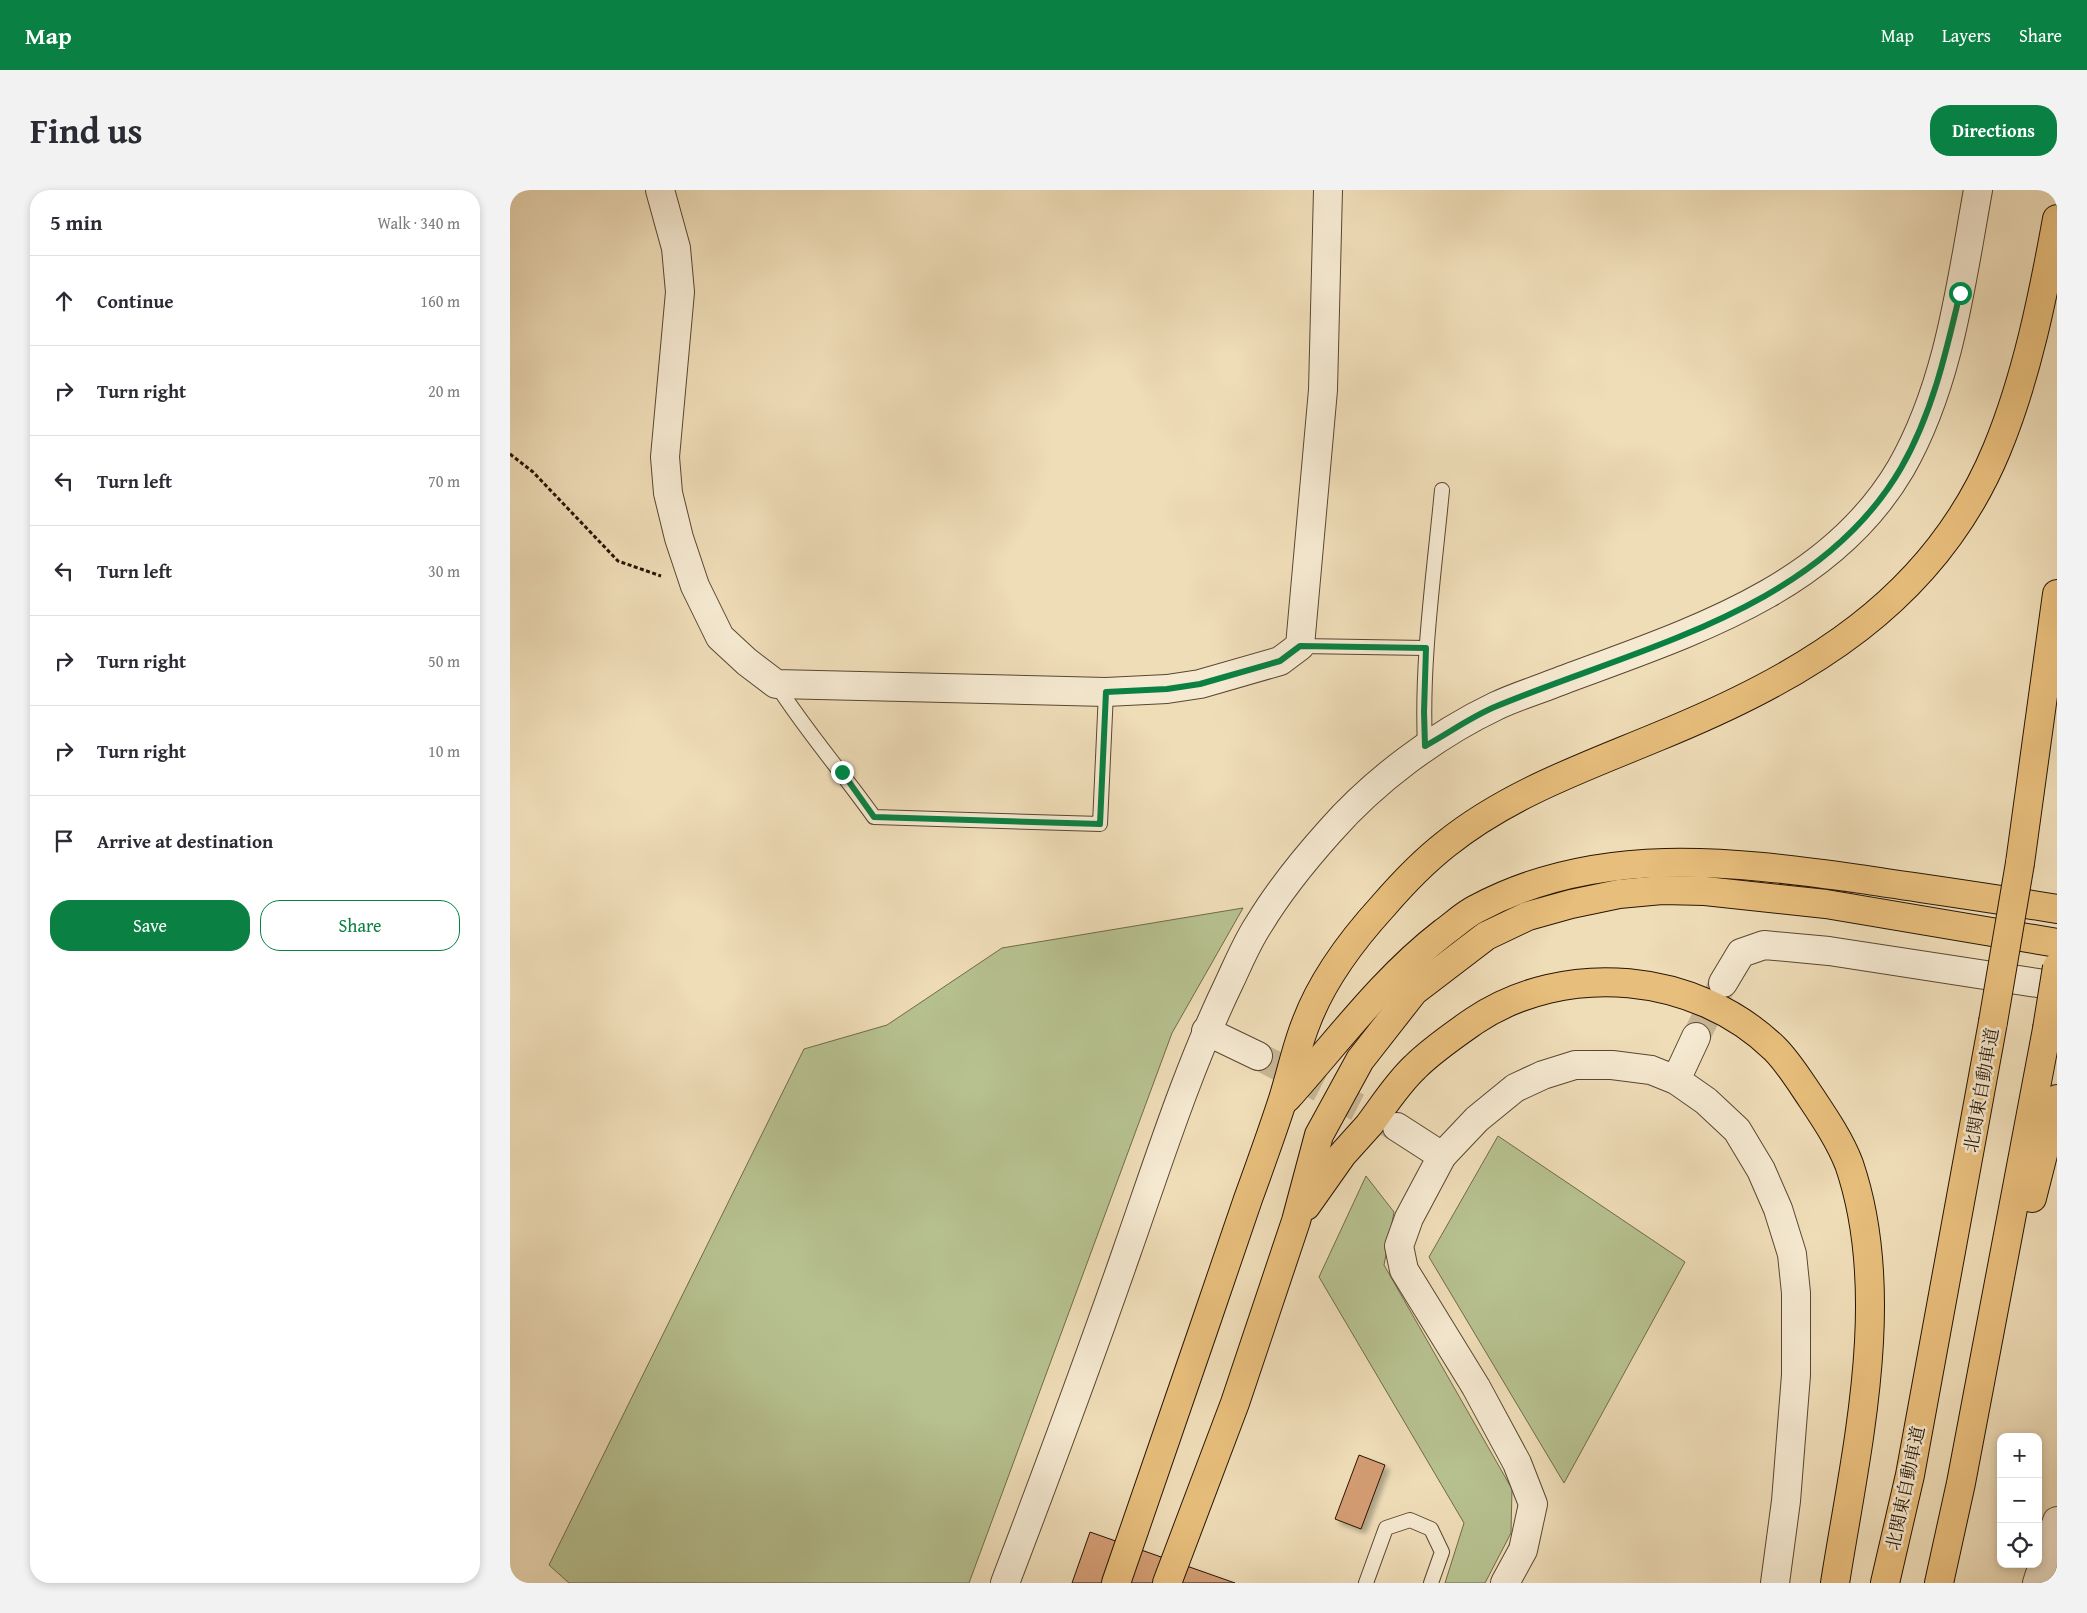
<!DOCTYPE html>
<meta charset="utf-8">
<style>
:root{--surface:#fff;--page:#f2f2f3;--text:#2b2b33;--muted:#7c7c81;--line:#e1e1e2;--accent:#0b8043}
body{margin:0;font-family:"Gentium Book Plus","Noto Serif JP",serif;background:var(--page);color:var(--text)}
.controls{position:absolute;right:15px;bottom:15px;display:grid;overflow:hidden;border-radius:10px;box-shadow:0 2px 8px #0003}
.controls button{width:45px;height:45px;display:grid;place-items:center;padding:0;border:0;border-bottom:1px solid var(--line);background:var(--surface);color:var(--text);font:25px sans-serif}
.stop{position:absolute;width:15px;height:15px;margin:-11px;border:4px solid #0b8043;border-radius:50%;background:#fff}
.stop.end{background:#0b8043;border-color:#fff;box-shadow:0 1px 5px #0008}
.list{margin:0;padding:0;list-style:none}
h2{display:flex;justify-content:space-between;align-items:center;height:65px;margin:0;padding:0 20px;font-size:21px}
h2 small{font-size:16px;font-weight:400;color:var(--muted)}
.list li{display:grid;grid-template-columns:32px 1fr auto;gap:15px;align-items:center;box-sizing:border-box;height:90px;padding:0 20px;border-top:1px solid var(--line)}
.list b{display:block;font-size:19px;white-space:nowrap}
.list em{font-size:16px;font-style:normal;color:var(--muted)}
.actions{display:flex;gap:10px;padding:15px 20px}
.actions a{flex:1;padding:11px 0;border:1px solid var(--accent);border-radius:20px;text-align:center;font-size:18px;color:var(--accent)}
.actions .main{background:var(--accent);color:#fff}
.icon{flex:none;width:28px;height:28px;fill:none;stroke:currentColor;stroke-width:2;stroke-linecap:round;stroke-linejoin:round}
.map{position:relative;flex:none;width:1547px;height:1393px;overflow:hidden;border-radius:20px}
header{display:flex;align-items:center;gap:30px;box-sizing:border-box;height:70px;padding:0 25px;background:var(--accent);color:#fff}
header strong{font-size:24px}
nav{display:flex;gap:28px;margin-inline-start:auto;font-size:18px}
.intro{display:flex;align-items:center;justify-content:space-between;box-sizing:border-box;height:120px;padding:0 30px}
h1{margin:0;font-size:35px}
.button{padding:12px 22px;border-radius:20px;background:var(--accent);color:#fff;font-size:18px;font-weight:700}
main{display:flex;gap:30px;padding:0 30px}
aside{flex:1;background:var(--surface);border-radius:20px;box-shadow:0 2px 8px #0003}
.map>svg:first-child{display:block}
.green{fill:#b7c190;stroke:#6f6b49}
.building{fill:#d39c73;stroke:#271502;filter:url(#shadow)}
.lines{fill:none;stroke-linecap:round;stroke-linejoin:round}
.minor-tunnel{stroke:#c7b594;stroke-width:28;stroke-dasharray:28 14;stroke-linecap:butt}
.service-casing{stroke:#594730;stroke-width:16}
.minor-casing{stroke:#594730;stroke-width:30}
.motorway-casing{stroke:#271502;stroke-width:30}
.path{stroke:#271502;stroke-width:3;stroke-dasharray:4 2.5;stroke-linecap:butt}
.service{stroke:#f5e9d1;stroke-width:14}
.minor{stroke:#f5e9d1;stroke-width:28}
.motorway{stroke:#e8be7c;stroke-width:28}
.motorway-bridge-casing{stroke:#271502;stroke-width:30;stroke-linecap:butt}
.motorway-bridge{stroke:#e8be7c;stroke-width:28}
.route{stroke:#0b8043;stroke-width:6}
.labels{text-anchor:middle;dominant-baseline:central;stroke-width:5;stroke-linejoin:round;paint-order:stroke}
.street-label{font-size:18px;fill:#271502;stroke:#f5e9d1}
</style>
<header>
<strong>Map</strong>
<nav><a>Map</a><a>Layers</a><a>Share</a></nav>
</header>
<div class="intro"><h1>Find us</h1><a class="button">Directions</a></div>
<main>
<aside>
<h2>5 min<small>Walk · 340 m</small></h2>
<ul class="list">
<li><svg class="icon" aria-label="ahead" viewBox="0 0 24 24"><path d="M12 20V5M6 11l6-6 6 6"/></svg><div><b>Continue</b></div><em>160 m</em></li>
<li><svg class="icon" aria-label="right" viewBox="0 0 24 24"><path d="M7 20v-9h11M14 6l5 5-5 5"/></svg><div><b>Turn right</b></div><em>20 m</em></li>
<li><svg class="icon" aria-label="left" viewBox="0 0 24 24"><path d="M17 20v-9H6M10 6l-5 5 5 5"/></svg><div><b>Turn left</b></div><em>70 m</em></li>
<li><svg class="icon" aria-label="left" viewBox="0 0 24 24"><path d="M17 20v-9H6M10 6l-5 5 5 5"/></svg><div><b>Turn left</b></div><em>30 m</em></li>
<li><svg class="icon" aria-label="right" viewBox="0 0 24 24"><path d="M7 20v-9h11M14 6l5 5-5 5"/></svg><div><b>Turn right</b></div><em>50 m</em></li>
<li><svg class="icon" aria-label="right" viewBox="0 0 24 24"><path d="M7 20v-9h11M14 6l5 5-5 5"/></svg><div><b>Turn right</b></div><em>10 m</em></li>
<li><svg class="icon" aria-label="arrive" viewBox="0 0 24 24"><path d="M6 21V4h12l-3 4 3 4H6"/></svg><div><b>Arrive at destination</b></div></li>
</ul>
<div class="actions"><a class="main">Save</a><a>Share</a></div>
</aside>
<div class="map">
<svg width="1547" height="1393" viewBox="0 0 1547 1393">
<defs>
<filter id="shadow"><feDropShadow dx="4.5" dy="4.5" stdDeviation="2.5" flood-color="#0004"/></filter>
</defs>
<rect width="100%" height="100%" fill="#efddb8"/>
<filter id="stains"><feTurbulence type="fractalNoise" baseFrequency=".004" numOctaves="4"/><feColorMatrix values="0 0 0 0 .2 0 0 0 0 .09 0 0 0 0 .02 0 0 0 .5 -.17"/></filter>
<radialGradient id="worn" r=".72"><stop offset=".6" stop-color="#630" stop-opacity="0"/><stop offset="1" stop-color="#630" stop-opacity=".3"/></radialGradient>
<g class="green">
<path d="M733,718L662,843L459,1393H59L39,1375L294,859L377,835L492,758Z"/>
<path d="M988,946L1175,1072L1054,1293L919,1067Z"/>
<path d="M856,986L884,1022L874,1075L1002,1299L1001,1343L975,1393H935L954,1333L809,1087Z"/>
</g>
<g class="building">
<path d="M849,1265L875,1275L851,1339L825,1329Z"/>
<path d="M580,1342L725,1393H562Z"/>
</g>
<g class="lines">
<g class="minor-tunnel">
<path d="M1186,847L1212,795"/>
<path d="M748,866L886,937"/>
</g>
<defs>
<g id="service">
<path d="M790,456L916,458"/>
<path d="M266,494C296,541 332,582 364,627L590,634L596,502"/>
<path d="M915,556C911,471 924,385 932,300"/>
<path d="M856,1393L876,1338L900,1330L921,1339L932,1362L921,1393"/>
</g>
<g id="minor">
<path d="M150,0L166,58L170,102L155,267L158,303L169,348L185,396L210,447L237,472L266,494L596,502L657,499L690,494L770,471L790,456L813,200L818,0"/>
<path d="M1213,793L1231,763L1254,755L1319,761L1547,796"/>
<path d="M696,841L748,866"/>
<path d="M1166,890L1186,847"/>
<path d="M887,937L932,966"/>
<path d="M495,1393C537,1283 578,1173 617,1061C649,970 678,878 720,791C729,772 737,752 749,734C769,701 794,670 820,641C864,591 925,545 986,516C1005,507 1025,501 1045,493C1172,445 1318,403 1391,278C1439,194 1451,94 1468,0"/>
<path d="M995,1393L1013,1360L1023,1314L1007,1273L966,1197L894,1080L889,1056L899,1028L932,966L967,929L1005,898L1033,885L1065,875H1102L1141,880L1166,890L1196,911L1227,940L1251,980L1268,1019L1282,1064L1286,1103V1185L1276,1311L1265,1393"/>
<path d="M1527,1393L1547,1331"/>
</g>
<g id="motorway">
<path d="M1510,673L1547,404"/>
<path d="M777,908C828,851 873,789 934,742C944,735 954,725 966,719C1087,654 1221,671 1350,689C1416,699 1482,708 1547,719"/>
<path d="M1522,1008L1547,909"/>
<path d="M796,1016C808,999 820,982 832,965C841,955 850,945 859,935C874,915 887,894 905,877C922,860 944,845 964,831C1055,770 1186,782 1265,859C1279,873 1291,893 1302,909C1316,930 1330,951 1339,974C1384,1105 1346,1260 1325,1393"/>
<path d="M606,1393C651,1265 694,1137 738,1009C750,976 762,943 773,909C781,884 786,858 796,833C812,790 842,750 873,716C892,694 913,672 936,654C998,604 1075,577 1147,547C1294,487 1424,412 1487,259C1517,186 1533,106 1547,29"/>
<path d="M657,1393L725,1213L786,1031L809,945L850,870L904,801L976,746L1018,726L1061,714L1109,704L1152,700L1195,701L1316,714L1547,753"/>
<path d="M1375,1393L1400,1285L1483,832"/>
<path d="M1429,1393L1451,1293L1537,839"/>
</g>
</defs>
<use href="#service" class="service-casing"/>
<use href="#minor" class="minor-casing"/>
<use href="#motorway" class="motorway-casing"/>
<path class="path" d="M0,264L23,282L108,371L151,386"/>
<use href="#service" class="service"/>
<use href="#minor" class="minor"/>
<use href="#motorway" class="motorway"/>
<defs>
<g id="motorway-bridge">
<path d="M1483,832L1510,673"/>
<path d="M1537,839L1547,777"/>
</g>
</defs>
<use href="#motorway-bridge" class="motorway-bridge-casing"/>
<use href="#motorway-bridge" class="motorway-bridge"/>
</g>
<g class="lines">
<path class="route" d="M332,582L364,627L590,634L596,502L657,499L690,494L770,471L790,456L916,458L914,522L915,556C939,543 962,526 987,516C1129,457 1308,421 1391,278C1422,224 1436,163 1450,103"/>
</g>
<g class="labels">
<g class="street-label">
<text transform="translate(1471 900) rotate(-80)">北関東自動車道</text>
<text transform="translate(1395 1298) rotate(-78)">北関東自動車道</text>
</g>
</g>
<rect width="100%" height="100%" filter="url(#stains)"/>
<rect width="100%" height="100%" fill="url(#worn)"/>
</svg>
<div class="controls">
<button>+</button>
<button>−</button>
<button><svg class="icon" aria-label="locate" viewBox="0 0 24 24"><circle cx="12" cy="12" r="6"/><path d="M12 2v4M12 18v4M2 12h4M18 12h4"/></svg></button>
</div>
<div class="stop" style="left:1450px;top:103px"></div>
<div class="stop end" style="left:332px;top:582px"></div>
</div>
</main>
